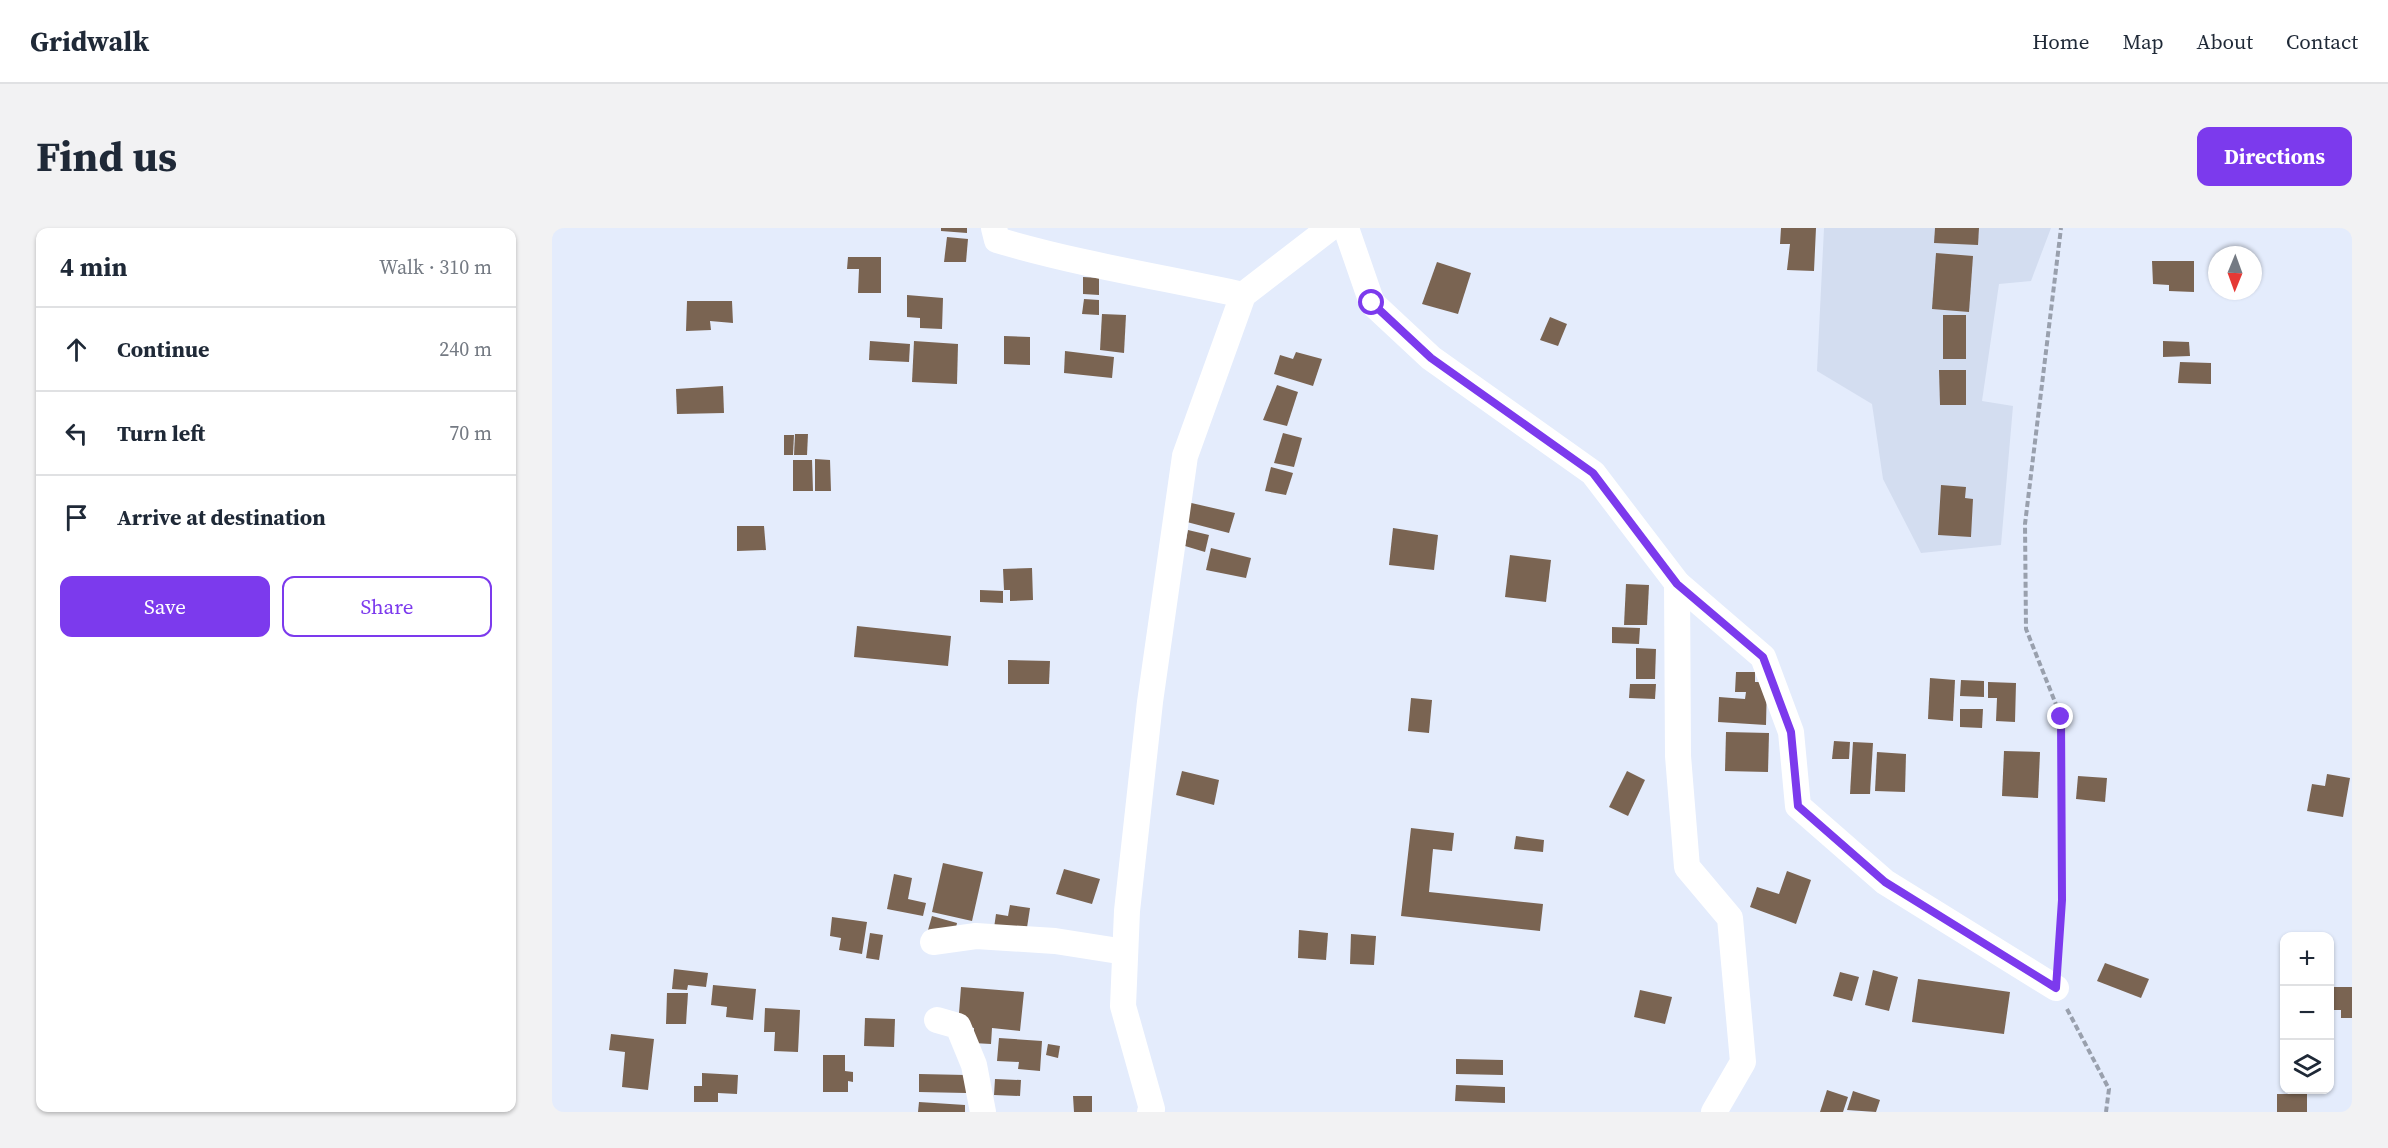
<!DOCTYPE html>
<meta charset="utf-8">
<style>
:root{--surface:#fff;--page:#f2f2f3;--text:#1f2937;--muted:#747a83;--line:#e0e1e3;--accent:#7c3aed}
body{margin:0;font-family:"Source Serif 4",serif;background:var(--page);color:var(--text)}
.controls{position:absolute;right:18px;bottom:18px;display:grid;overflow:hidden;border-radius:12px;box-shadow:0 2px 4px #0004}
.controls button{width:54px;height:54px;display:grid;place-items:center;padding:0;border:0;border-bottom:2px solid var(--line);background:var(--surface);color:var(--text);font:30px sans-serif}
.compass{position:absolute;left:1656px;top:18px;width:54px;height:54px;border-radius:50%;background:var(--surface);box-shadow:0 2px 4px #0004;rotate:181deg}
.stop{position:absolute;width:18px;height:18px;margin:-14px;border:4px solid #7c3aed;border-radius:50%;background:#fff}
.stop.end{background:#7c3aed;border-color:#fff;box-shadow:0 2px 6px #0008}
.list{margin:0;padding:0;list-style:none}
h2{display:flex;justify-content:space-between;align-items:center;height:78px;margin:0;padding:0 24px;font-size:26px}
h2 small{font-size:20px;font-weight:400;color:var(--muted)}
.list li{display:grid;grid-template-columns:39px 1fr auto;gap:18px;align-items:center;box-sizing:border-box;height:84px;padding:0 24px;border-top:2px solid var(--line)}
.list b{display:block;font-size:22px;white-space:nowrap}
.list em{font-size:20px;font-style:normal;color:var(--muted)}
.actions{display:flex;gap:12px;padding:18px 24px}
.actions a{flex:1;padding:14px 0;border:2px solid var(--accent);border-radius:12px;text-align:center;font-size:21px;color:var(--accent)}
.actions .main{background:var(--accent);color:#fff}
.icon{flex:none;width:33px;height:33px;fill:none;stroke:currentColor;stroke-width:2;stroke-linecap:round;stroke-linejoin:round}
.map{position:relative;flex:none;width:1800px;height:884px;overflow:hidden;border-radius:12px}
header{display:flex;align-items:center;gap:36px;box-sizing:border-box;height:84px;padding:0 30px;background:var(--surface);border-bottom:2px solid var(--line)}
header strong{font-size:28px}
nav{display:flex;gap:33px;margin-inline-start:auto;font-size:21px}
.intro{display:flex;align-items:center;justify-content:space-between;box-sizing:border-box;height:144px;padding:0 36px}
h1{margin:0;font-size:42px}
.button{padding:15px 27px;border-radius:12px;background:var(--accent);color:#fff;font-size:21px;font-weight:700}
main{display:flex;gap:36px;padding:0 36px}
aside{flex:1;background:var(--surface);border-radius:12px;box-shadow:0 2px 4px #0004}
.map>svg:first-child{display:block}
.built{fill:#d3ddf0}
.building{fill:#7a6452}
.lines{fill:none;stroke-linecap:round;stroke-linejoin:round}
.path{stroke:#99a0ad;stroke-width:4;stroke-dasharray:6 3;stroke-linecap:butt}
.street{stroke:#fff;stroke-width:26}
.route{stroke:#7c3aed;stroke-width:8}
</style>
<header>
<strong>Gridwalk</strong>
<nav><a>Home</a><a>Map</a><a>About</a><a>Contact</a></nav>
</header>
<div class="intro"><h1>Find us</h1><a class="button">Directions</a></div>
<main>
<aside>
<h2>4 min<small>Walk · 310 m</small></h2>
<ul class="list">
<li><svg class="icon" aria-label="ahead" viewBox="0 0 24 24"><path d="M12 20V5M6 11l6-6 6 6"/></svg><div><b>Continue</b></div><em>240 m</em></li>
<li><svg class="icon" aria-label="left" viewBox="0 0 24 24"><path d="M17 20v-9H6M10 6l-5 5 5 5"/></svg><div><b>Turn left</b></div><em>70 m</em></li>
<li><svg class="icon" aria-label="arrive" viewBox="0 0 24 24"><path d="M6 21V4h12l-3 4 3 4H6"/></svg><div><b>Arrive at destination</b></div></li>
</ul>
<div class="actions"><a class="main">Save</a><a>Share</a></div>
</aside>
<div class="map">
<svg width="1800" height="884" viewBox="0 0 1800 884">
<rect width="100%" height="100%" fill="#e4ecfc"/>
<path class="built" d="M1272,0H1499L1479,53L1447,56L1430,173L1461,178L1449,317L1369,325L1331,251L1320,176L1265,143Z"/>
<g class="building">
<path d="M389,0H415V5L389,3Z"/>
<path d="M1229,0H1264L1262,43L1235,42L1238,16H1228Z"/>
<path d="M1383,0H1427L1426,17L1382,15Z"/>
<path d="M395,9L416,11L414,34H392Z"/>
<path d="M1384,25L1421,28L1417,84L1380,81Z"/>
<path d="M296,29H329V65H306L307,41H295Z"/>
<path d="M1600,33H1642V64L1617,63V57L1601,56Z"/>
<path d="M885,34L919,45L906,86L870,76Z"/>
<path d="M531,49L547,50V67L531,66Z"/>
<path d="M355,67L391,70L390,101L368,100V90L355,89Z"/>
<path d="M532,71L547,72V87L530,86Z"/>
<path d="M135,73H180L181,95L158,93L159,102L134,103Z"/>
<path d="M550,86L574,87L572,125L548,122Z"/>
<rect x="1391" y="87" width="23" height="44"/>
<path d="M998,89L1015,96L1006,118L988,112Z"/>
<path d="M452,108L478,109V137L452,136Z"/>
<path d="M318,113L358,116L357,134L317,132Z"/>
<path d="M362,113L406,116L405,156L360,154Z"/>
<path d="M1611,113L1637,114L1638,128L1611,129Z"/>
<path d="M513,123L562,129L560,150L512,145Z"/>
<path d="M744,124L770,131L761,158L722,146L728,127L741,131Z"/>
<path d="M1628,134L1659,135V156L1626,155Z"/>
<path d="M1387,142H1414V177H1388Z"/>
<path d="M725,157L746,164L735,198L711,192Z"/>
<path d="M171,158L172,185L125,186L124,161Z"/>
<path d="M731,205L750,210L742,239L722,235Z"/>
<path d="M243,206H256L255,227H242Z"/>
<path d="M232,207H242L241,227H232Z"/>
<path d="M263,231L278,232L279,263H263Z"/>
<path d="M241,232H260L261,263H241Z"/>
<path d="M719,239L741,245L734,267L713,263Z"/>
<path d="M1389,257L1414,259L1413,270L1421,271L1419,309L1386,307Z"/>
<path d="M635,274L683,285L677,305L631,293Z"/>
<path d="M185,298H212L214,322L185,323Z"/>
<path d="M841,300L886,307L882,342L837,337Z"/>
<path d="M636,302L657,307L653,324L633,318Z"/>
<path d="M659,320L699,330L694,350L654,342Z"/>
<path d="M958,327L999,332L994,374L953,369Z"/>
<path d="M480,340L481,372L458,373V362H452L451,341Z"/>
<path d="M1074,356L1097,357L1095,397H1072Z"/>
<path d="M428,362L451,363V375L428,374Z"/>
<path d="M305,398L399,408L396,438L302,429Z"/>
<path d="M1060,399L1088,400L1087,416L1060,415Z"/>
<path d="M1084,420L1104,421L1103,451H1084Z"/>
<path d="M456,432L498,433L497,456H456Z"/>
<path d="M1184,444H1203V454H1215L1214,497L1166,494L1167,469L1193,471L1194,464H1183Z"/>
<path d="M1378,450L1403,452L1401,493L1376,491Z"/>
<path d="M1409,452L1432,453V469L1408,468Z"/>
<path d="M1436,454L1464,455L1463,494L1444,493L1445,470H1436Z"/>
<path d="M1078,456H1104L1103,471L1077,470Z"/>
<path d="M859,470L880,472L877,505L856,503Z"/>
<path d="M1408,481H1431L1430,500L1408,499Z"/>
<path d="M1174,504L1217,505L1216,544L1173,543Z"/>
<path d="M1282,513L1298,514L1297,531H1280Z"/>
<path d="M1301,514L1321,515L1318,566H1298Z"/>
<path d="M1452,523L1488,524L1486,570L1450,568Z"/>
<path d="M1325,524L1354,526L1353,564L1323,563Z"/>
<path d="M630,543L667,552L662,577L624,567Z"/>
<path d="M1075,543L1093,552L1076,588L1057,579Z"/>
<path d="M1775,546L1798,550L1791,589L1755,583L1760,556L1773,558Z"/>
<path d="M1526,548L1555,550L1553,574L1524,571Z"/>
<path d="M859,600L902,605L900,623L881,621L877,664L991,676L988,703L849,688Z"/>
<path d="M964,608L992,612L991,624L962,621Z"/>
<path d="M391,635L431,644L420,693L380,684Z"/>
<path d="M512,641L548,651L540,676L504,666Z"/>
<path d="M1235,643L1259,652L1244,696L1198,679L1205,659L1227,666Z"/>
<path d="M342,646L360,650L356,671L374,675L371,688L335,681Z"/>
<path d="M458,677L478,680L474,706L442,700L444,686L456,688Z"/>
<path d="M380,688L405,695L402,709L376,702Z"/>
<path d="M280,689L315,694L310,726L287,722L289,710L278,708Z"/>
<path d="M747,702L776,705L774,732L746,730Z"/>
<path d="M318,705L331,707L327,732L314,730Z"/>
<path d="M799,706L824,708L822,737L798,736Z"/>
<path d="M1553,735L1597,751L1589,770L1545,753Z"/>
<path d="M122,741L156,745L154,759L136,757L135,762L120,761Z"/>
<path d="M1321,742L1346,749L1337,783L1313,777Z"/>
<path d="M1288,744L1307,749L1300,773L1281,768Z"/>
<path d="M1366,751L1458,764L1452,806L1360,794Z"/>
<path d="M161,757L204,761L201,792L174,789L175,779L159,777Z"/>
<path d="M409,759L472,764L468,803L440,800L439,816L421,815L422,800L406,798Z"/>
<path d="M1778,759H1800V790H1789V782H1778Z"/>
<path d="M1088,762L1120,769L1113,796L1082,789Z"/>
<path d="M115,765H136L134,796H114Z"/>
<path d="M213,780L248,782L246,824L222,823L223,804H212Z"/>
<path d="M313,790L343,791L342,819L312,818Z"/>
<path d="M59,806L102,811L96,862L70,859L73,824L57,822Z"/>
<path d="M447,810L490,813L488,843L466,841L467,834L445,833Z"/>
<path d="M496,816L508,818L506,830L494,827Z"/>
<path d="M271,827H293V843L301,844V854L296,853V864H271Z"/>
<path d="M904,831L951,832V847L904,846Z"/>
<path d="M150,845L186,847L185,866L166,865V874H142V858H150Z"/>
<path d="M367,846L414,847V865L367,864Z"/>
<path d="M443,851L469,852L468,868L442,867Z"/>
<path d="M904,857L953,859V875L903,873Z"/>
<path d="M1275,862L1296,869L1291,884H1268Z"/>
<path d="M1301,863L1328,872L1324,884L1295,882Z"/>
<rect x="1725" y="866" width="30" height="18"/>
<path d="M521,868H540V884H522Z"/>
<path d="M367,874L413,877V884H366Z"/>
</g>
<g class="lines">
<g class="path">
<path d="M1506,731L1510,672L1509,489L1474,401L1473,296L1509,0"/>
<path d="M1515,781L1557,861L1554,884"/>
</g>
<g class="street">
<path d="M442,0L445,12C526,36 609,49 691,67"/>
<path d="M794,0L820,75L879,130L1041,245L1125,355L1126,528L1135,639L1178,690L1191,834L1162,884"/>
<path d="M1125,355L1211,429L1239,504L1246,578L1333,654L1504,760"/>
<path d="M381,714L424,708L503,713L573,724"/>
<path d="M385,792L406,798L422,837L431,884"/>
<path d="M598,884L600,881L571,778L575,683L598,474L633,228L691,67L778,0"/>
</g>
</g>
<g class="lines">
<path class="route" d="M820,75L879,130L1041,245L1125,356L1211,429L1239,504L1246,578L1333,654L1504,760L1510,672L1509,489"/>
</g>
</svg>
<div class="controls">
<button>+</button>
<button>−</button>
<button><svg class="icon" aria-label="layers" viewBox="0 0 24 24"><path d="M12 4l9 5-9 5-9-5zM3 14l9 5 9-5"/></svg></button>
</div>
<svg class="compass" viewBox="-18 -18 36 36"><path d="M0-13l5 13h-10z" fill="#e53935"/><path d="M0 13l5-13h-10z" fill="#747a83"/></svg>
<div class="stop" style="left:820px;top:75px"></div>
<div class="stop end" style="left:1509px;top:489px"></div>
</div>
</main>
